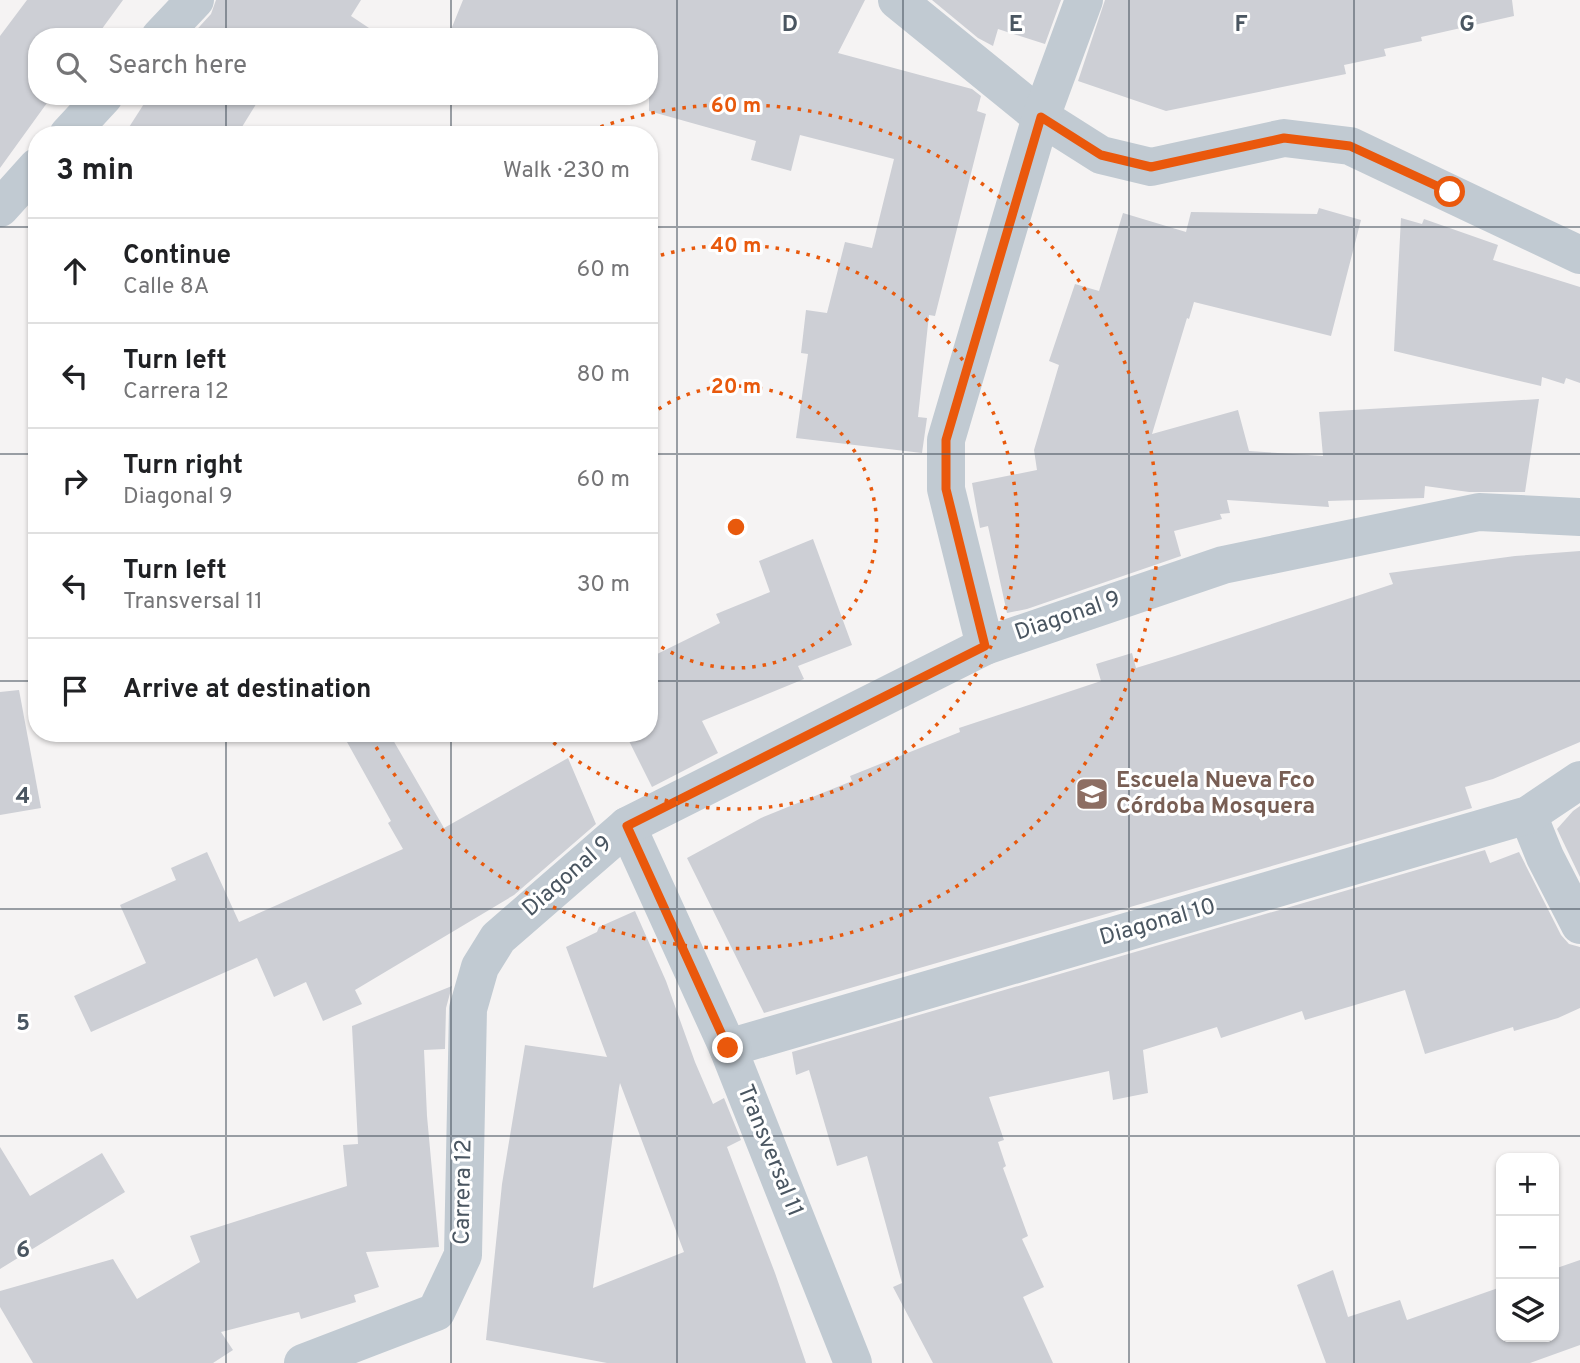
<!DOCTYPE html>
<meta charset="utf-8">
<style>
:root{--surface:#fff;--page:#f6f6f6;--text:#202124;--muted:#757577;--line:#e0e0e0}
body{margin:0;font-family:Overpass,sans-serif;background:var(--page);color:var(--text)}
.controls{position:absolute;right:21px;bottom:21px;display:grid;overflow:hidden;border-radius:14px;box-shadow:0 2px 5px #0004}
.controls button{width:63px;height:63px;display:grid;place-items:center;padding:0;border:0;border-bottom:2px solid var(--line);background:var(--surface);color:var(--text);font:35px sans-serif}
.stop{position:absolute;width:21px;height:21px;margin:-16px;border:5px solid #ea580c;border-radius:50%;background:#fff}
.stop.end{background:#ea580c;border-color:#fff;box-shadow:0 2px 7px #0008}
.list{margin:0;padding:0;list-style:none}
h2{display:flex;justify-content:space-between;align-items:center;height:91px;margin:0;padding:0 28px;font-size:30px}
h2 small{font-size:23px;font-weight:400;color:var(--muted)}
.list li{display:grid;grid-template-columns:46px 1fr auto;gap:21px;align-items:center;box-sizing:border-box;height:105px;padding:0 28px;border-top:2px solid var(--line)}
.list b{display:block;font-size:26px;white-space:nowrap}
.list p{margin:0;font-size:23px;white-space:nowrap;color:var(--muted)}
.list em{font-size:23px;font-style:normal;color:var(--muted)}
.icon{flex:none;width:38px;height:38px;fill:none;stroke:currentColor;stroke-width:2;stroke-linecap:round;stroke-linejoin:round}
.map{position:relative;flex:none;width:1580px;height:1363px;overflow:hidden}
.search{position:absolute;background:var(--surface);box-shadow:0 2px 5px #0004;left:28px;top:28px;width:630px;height:77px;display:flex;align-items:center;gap:18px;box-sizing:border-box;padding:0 24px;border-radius:28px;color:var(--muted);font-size:26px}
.panel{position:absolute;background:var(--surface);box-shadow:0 2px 5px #0004;left:28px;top:126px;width:630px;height:616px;border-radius:28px}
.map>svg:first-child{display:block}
.building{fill:#cdcfd5;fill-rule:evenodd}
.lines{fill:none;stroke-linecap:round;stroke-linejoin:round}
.minor{stroke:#c1cad2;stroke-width:38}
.route{stroke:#ea580c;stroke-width:9}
.grid{fill:none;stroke:#4a5661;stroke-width:2;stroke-opacity:0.55}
.ring{fill:none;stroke:#e8590c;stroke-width:3.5;stroke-dasharray:3.5 7}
.labels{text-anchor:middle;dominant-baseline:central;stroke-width:6;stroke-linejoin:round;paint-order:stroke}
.street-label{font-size:23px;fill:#4a5661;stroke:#fff}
.education-label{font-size:23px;font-weight:bold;fill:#785e54;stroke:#fff;text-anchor:start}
.grid-label{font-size:23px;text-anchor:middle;font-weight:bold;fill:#4a5661;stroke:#fff;stroke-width:6;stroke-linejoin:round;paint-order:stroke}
.centre{fill:#e8590c;stroke:#fff;stroke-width:3.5}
.ring-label{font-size:21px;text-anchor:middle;font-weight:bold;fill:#e8590c;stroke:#fff;stroke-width:6;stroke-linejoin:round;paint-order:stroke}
</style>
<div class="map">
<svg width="1580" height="1363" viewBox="0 0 1580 1363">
<rect width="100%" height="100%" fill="#f5f3f3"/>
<g class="building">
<path d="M27,0H123L96,37H37V96H52L0,168V36Z"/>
<path d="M216,0H361L351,16L369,28L363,37H190L211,14Z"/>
<path d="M463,0H865L838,53L972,89L981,96L977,111L986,114L935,316L929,315L918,417L927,418L922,453L796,438L808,354L801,353L806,310L827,313L845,242L872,248L894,159L800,135L791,171L751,160L756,141L649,111V37H448Z"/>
<path d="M932,0H1061L1045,44L998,29L993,46L978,38Z"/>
<path d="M1105,0H1512L1514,16L1421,37L1422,41L1384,49L1386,56L1344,65L1346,74L1166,111L1078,81Z"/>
<path d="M149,96H261L237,135H124Z"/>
<path d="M1319,208L1361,220L1331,336L1194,302L1189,319L1187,318L1152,434L1238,410L1249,451L1323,456L1319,412L1539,399L1525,492H1469L1425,486L1424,498L1328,501L1329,507L1227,500L1230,513L1220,514L1222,519L1174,531L1181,556L1027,609L1007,613L988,526L980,528L972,483L1037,470L1034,450L1059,365L1049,361L1075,284L1099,291L1123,213L1186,232L1191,212L1317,214Z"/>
<path d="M1401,218L1422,224L1424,219L1498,245L1493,260L1580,287V383L1566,378L1564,384L1542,377L1541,386L1394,351Z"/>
<path d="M813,539L852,645L798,666L804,679L702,721L718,753L652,787L625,733H649V658L720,623L716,614L770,592L759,561Z"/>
<path d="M1580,551V742L1493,779L1465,787L1472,808L764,1013L687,858L761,818L852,781L850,776L960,732L959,728L1101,681L1096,664L1132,653L1136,668L1175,656L1393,584L1389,573L1515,556Z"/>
<path d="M19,690L41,808L0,815V692Z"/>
<path d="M342,733H389L444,828L568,758L596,824L514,895L355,990L362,1004L323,1021L306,982L274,997L257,958L91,1032L74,996L146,963L120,905L176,880L171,868L207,852L239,922L403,849L388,823L391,821Z"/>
<path d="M1580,806V877L1557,829L1573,811Z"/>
<path d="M1485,850L1490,863L1519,852L1561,935L1569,944L1580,947V1008L1558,1018L1514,1031L1513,1027L1425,1054L1405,990L1305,1020L1302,1011L1221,1038L1217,1027L1143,1050L1148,1093L1113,1100L1109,1071L989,1097L1004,1140L998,1142L1006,1166L1003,1168L1028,1236L1022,1239L1044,1287L1023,1297L1053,1363H933L893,1287L902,1283L867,1156L837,1166L809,1070L796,1075L792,1052Z"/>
<path d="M635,911L666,981L695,1062L713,1104L724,1098L741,1140L727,1147L775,1273L806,1363H607L486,1340L502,1184L525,1045L607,1057L566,947L597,932L599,927ZM620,1083L684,1252L593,1288L619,1088Z"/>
<path d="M452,986L446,1008L445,1049L424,1050L427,1116L439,1247L366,1252L379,1287L354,1295L356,1302L301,1319L299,1312L221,1332L233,1350L213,1363H33L0,1307V1291L113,1259L137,1299L200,1262L190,1236L347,1186L343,1145L358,1144L352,1026Z"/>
<path d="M0,1147L30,1196L102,1153L125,1192L0,1269Z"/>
<path d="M1580,1260V1345L1530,1363H1326L1297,1285L1333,1270L1348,1317L1400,1300L1407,1320L1501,1287V1337H1554V1269Z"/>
</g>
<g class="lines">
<g class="minor">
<path d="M897,0L1041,117L1101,155L1151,167L1284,138L1350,146L1580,255"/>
<path d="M160,37L195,0"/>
<path d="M68,135L104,96"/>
<path d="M0,208L37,167"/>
<path d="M985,646L946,489V440L1041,117L1084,0"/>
<path d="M1528,815L1545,857L1580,925"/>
<path d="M627,826L728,1048L853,1363"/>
<path d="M728,1048L1528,815L1580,780"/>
<path d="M303,1363L436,1312L463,1255L468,1009L480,967L498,938L627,826L985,646L1223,565L1479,512L1580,517"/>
</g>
</g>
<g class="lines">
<path class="route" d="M728,1048L627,826L985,646L946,489V440L1041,117L1101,155L1151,167L1284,138L1350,146L1450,192"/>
</g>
<path class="grid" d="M226,0V37M451,0V37M677,0V1363M903,0V1363M1129,0V1363M1354,0V1363M226,96V135M451,96V135M0,227H37M649,227H1580M0,454H37M649,454H1580M0,681H37M649,681H1580M226,733V1363M451,733V1363M0,909H1580M0,1136H1580"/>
<g class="ring">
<path d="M650 415A141 141 0 1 1 650 639"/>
<path d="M651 258A282 282 0 1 1 545 735"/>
<path d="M581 134A422 422 0 1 1 369 735"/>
</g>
<defs>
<symbol id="school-square" viewBox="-11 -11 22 22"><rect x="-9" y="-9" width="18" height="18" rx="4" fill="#8d6e63" stroke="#fff"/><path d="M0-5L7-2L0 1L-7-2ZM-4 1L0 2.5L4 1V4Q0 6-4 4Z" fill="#fff"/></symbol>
</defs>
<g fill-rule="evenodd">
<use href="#school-square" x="1073" y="775" width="38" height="38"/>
</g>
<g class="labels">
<g class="street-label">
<text transform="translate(1068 617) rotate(-19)">Diagonal 9</text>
<text transform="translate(568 877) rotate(-41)">Diagonal 9</text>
<text transform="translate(1158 923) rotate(-16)">Diagonal 10</text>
<text transform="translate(769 1151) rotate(68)">Transversal 11</text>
<text transform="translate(464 1192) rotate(-89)">Carrera 12</text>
</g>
<g class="education-label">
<text x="1116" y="781">Escuela Nueva Fco<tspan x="1116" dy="26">Córdoba Mosquera</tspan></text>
</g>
</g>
<g class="grid-label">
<text x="790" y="31">D</text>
<text x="1016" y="31">E</text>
<text x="1241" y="31">F</text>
<text x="1467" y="31">G</text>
<text x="23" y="803">4</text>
<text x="23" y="1030">5</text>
<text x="23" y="1257">6</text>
</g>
<circle cx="736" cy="527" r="10" class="centre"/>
<g class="ring-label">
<text x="736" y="112">60 m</text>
<text x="736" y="252">40 m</text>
<text x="736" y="393">20 m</text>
</g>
</svg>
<div class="controls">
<button>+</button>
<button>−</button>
<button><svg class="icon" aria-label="layers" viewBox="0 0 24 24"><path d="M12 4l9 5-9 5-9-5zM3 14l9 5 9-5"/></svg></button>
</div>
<div class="stop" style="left:1450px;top:192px"></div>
<div class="stop end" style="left:728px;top:1048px"></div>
<div class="search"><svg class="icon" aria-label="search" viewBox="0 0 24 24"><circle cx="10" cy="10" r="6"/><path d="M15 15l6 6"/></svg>Search here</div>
<section class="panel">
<h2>3 min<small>Walk · 230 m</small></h2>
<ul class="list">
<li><svg class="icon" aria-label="ahead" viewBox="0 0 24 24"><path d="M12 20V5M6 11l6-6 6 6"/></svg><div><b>Continue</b><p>Calle 8A</p></div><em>60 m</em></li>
<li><svg class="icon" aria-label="left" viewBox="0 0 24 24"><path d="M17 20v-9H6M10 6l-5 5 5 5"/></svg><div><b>Turn left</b><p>Carrera 12</p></div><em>80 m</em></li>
<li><svg class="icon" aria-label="right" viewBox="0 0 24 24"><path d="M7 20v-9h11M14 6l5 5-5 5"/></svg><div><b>Turn right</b><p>Diagonal 9</p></div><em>60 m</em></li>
<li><svg class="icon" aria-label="left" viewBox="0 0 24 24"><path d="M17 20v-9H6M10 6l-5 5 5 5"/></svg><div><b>Turn left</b><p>Transversal 11</p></div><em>30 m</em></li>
<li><svg class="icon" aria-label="arrive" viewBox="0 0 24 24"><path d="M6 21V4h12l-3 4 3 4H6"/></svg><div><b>Arrive at destination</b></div></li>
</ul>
</section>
</div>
